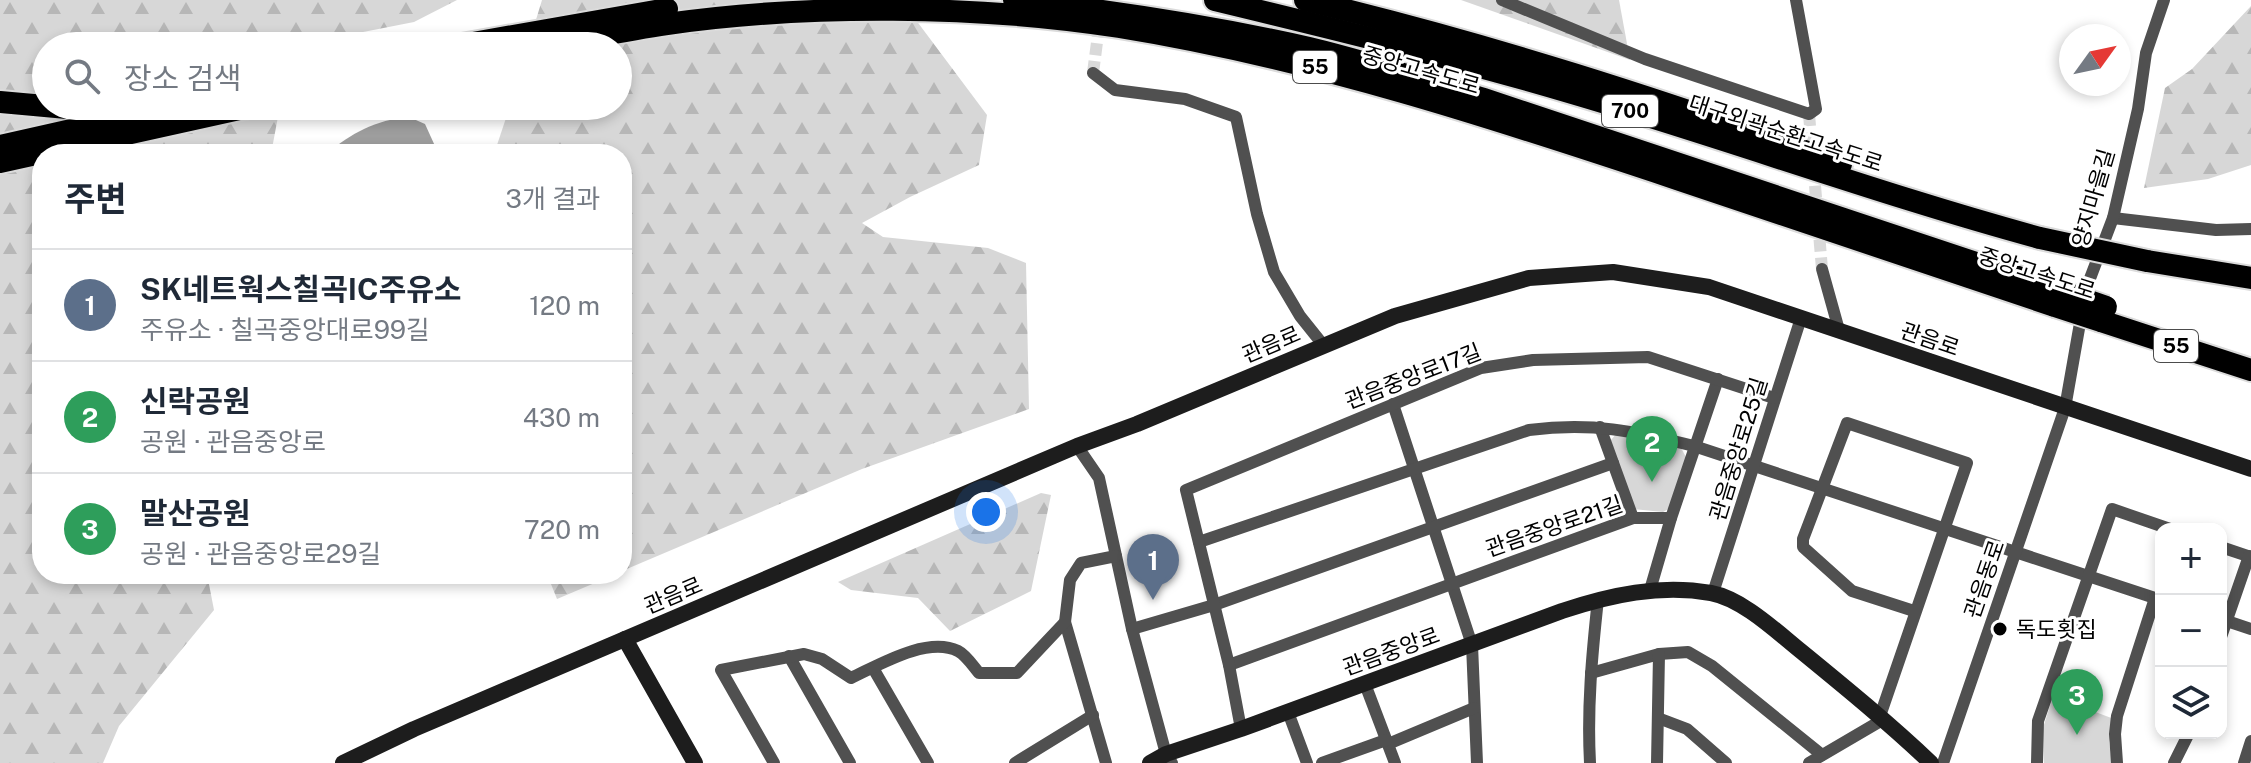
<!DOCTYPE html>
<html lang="ko">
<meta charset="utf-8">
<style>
:root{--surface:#fff;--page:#f2f2f3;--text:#1f2937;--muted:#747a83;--line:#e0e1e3;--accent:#1a73e8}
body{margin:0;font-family:"Public Sans","Noto Sans KR",sans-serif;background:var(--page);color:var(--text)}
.controls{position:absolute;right:24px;bottom:24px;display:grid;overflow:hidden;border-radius:16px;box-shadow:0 4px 12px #0003}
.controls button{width:72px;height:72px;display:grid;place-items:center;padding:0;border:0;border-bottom:2px solid var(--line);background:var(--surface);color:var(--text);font:40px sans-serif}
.compass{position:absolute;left:2059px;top:24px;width:72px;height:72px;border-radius:50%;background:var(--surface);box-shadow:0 4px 12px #0003;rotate:57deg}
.you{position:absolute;left:986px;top:512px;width:28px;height:28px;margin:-20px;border:6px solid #fff;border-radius:50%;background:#1a73e8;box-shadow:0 0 0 12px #1a73e833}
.badge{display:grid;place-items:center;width:52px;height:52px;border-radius:50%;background:var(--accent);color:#fff;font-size:26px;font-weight:700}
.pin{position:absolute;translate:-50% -66px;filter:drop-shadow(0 2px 4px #0008)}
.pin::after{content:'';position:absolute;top:42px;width:28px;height:24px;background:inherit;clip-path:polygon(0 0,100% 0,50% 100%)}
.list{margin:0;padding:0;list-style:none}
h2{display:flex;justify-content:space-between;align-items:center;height:104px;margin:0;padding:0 32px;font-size:34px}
h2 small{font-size:26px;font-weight:400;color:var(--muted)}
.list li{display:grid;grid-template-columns:52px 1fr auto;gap:24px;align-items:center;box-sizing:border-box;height:112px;padding:0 32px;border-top:2px solid var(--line)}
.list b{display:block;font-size:30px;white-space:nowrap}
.list p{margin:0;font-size:26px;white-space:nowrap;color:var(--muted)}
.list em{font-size:26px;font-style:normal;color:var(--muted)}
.icon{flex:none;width:44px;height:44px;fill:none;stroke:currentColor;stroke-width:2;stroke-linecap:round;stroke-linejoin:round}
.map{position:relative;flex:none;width:2251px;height:763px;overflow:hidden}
.search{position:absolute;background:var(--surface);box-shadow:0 4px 12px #0003;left:32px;top:32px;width:600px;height:88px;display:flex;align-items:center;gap:20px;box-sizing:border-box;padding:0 28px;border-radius:44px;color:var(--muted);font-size:30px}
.panel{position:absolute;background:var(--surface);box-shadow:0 4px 12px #0003;left:32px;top:144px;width:600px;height:440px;border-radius:32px}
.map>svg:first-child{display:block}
.forest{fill:url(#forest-firs)}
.park{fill:#d7d7d7}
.water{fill:#9e9e9e}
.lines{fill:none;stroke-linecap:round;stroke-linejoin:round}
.minor-tunnel{stroke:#d9d9d9;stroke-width:12;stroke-dasharray:12 6;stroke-linecap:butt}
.motorway-casing{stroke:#dbdbdb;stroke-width:26}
.minor{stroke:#505050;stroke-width:12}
.secondary{stroke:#1d1d1d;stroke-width:16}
.motorway{stroke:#000;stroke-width:22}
.motorway-bridge-casing{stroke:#dbdbdb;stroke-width:26;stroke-linecap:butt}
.motorway-bridge{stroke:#000;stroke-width:22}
.poi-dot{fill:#000;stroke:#fff;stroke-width:3}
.labels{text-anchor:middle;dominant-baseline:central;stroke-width:6;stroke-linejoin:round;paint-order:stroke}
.shield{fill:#fff;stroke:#4c4c4c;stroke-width:2}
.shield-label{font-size:20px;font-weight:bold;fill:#000}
.street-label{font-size:22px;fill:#000;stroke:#fff}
.poi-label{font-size:22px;fill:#000;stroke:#fff;text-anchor:start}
</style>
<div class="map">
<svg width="2251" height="763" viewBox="0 0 2251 763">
<defs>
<pattern id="forest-firs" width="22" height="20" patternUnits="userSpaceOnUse" patternTransform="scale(2)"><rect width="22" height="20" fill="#d7d7d7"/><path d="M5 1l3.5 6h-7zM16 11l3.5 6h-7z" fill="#b7b7b7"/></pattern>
</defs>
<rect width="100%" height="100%" fill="#fff"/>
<g class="forest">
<path d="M0,0H457L414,22L292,46H46V106H280L271,154H42V574H207L214,610L119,726L103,763H0Z"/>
<path d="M542,0H901L987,115L979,165L910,197L862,223L883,237L988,248L1026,263L1029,409L862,469L622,571V154H494L510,106H618V46H528Z"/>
<path d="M1461,0H1619L1630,60Z"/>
<path d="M2251,6V165L2208,179L2144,188L2165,88L2192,69Z"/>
<path d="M1041,493L1051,495L1031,591L950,631L918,598L851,590L838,582Z"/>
<path d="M547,574H616L557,599Z"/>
</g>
<g class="park">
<path d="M1618,432L1681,448L1686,457L1672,507L1663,512L1633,509L1610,441Z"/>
<path d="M2053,696L2114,719L2109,742L2112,763H2044L2043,728Z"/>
</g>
<path class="water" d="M409,117L425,124L435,146L436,154H326C352,133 375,120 409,117Z"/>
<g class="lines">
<g class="minor-tunnel">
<path d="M1093,73L1100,19"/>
<path d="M1809,114L1822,269"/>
</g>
<defs>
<g id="motorway">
<path d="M1014,0C1113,11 1212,26 1309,48C1368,62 1426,81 1484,99L2060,291"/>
<path d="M1215,0C1335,29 1454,58 1572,93C1729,139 1882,195 2040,238"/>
<path d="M1305,0C1487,43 1665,101 1841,164"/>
<path d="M456,46L667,9"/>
<path d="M543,46C584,39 625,30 667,24C807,4 979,5 1119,27C1311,58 1494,118 1677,179C1803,222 1929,264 2055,306"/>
<path d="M0,102L67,108L93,106"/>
<path d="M0,146L178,106"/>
<path d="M0,162L253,106"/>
<path d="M2147,261L2251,278"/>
<path d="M2101,321L2251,370"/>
</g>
</defs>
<use href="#motorway" class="motorway-casing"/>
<g class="minor">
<path d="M1502,0L1645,59L1809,114L1816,109L1796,0"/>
<path d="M1093,73L1115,90L1185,99L1236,117L1257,214L1274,272L1300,316L1324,346"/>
<path d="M2113,218L2216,230L2251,229"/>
<path d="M1822,269L1839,330"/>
<path d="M1393,404L1472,645L1477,763"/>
<path d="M1600,427L1633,518"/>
<path d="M1077,446L1099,478L1132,629L1166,754L1172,763"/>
<path d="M1199,542L1529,430C1593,422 1633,431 1694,446L2161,600"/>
<path d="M2221,547L2251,557"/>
<path d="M1650,590L1671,518L1718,379"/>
<path d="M1713,593L1801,318"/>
<path d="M2221,619L2251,629"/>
<path d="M1065,622L1106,763"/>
<path d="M1132,629L1214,605L1613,463"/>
<path d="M2221,637L2249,556"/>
<path d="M789,656L850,763"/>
<path d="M1229,665L1633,518H1671"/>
<path d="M873,668L928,763"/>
<path d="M1591,673L1659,654L1688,652L1712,666L1822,755"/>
<path d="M1365,684L1395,763"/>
<path d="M1288,712L1307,763"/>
<path d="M1880,716L1967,463L1847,423L1803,539V547L1852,591L1914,611"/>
<path d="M1658,718L1687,729L1726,763"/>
<path d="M1241,729L1229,665L1186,490L1481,368L1533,360L1648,357L1774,398"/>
<path d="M1388,744L1474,708"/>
<path d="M774,763L721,670L804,654L822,659L851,678C879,665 927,636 958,651C966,655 973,666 979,673H1017L1065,622L1070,580L1081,563L1116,556"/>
<path d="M1015,763L1093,715"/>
<path d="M1322,763L1386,740"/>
<path d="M1590,763C1587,708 1592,654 1598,599"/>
<path d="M1657,763L1659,654"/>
<path d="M1809,763L1884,719"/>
<path d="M1943,763L2065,408L2086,289L2113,218L2138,109L2146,53L2164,0"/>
<path d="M2037,763L2038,721L2112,509L2170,529"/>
<path d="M2117,763L2115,734L2117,716L2155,598"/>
<path d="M2174,763L2189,733"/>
<path d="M2244,763L2251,741"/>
</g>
<g class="secondary">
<path d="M625,639L695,763"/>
<path d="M343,763L414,729L1077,446L1137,424L1395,316L1529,278L1613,272L1709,287L2251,469"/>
<path d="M1150,763L1166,754L1241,729L1562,611C1610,595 1660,584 1711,593C1743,599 1777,632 1802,652C1846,688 1890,724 1931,763"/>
</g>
<use href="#motorway" class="motorway"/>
<defs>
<g id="motorway-bridge">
<path d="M2040,238L2147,261"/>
<path d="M2060,291L2106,307"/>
<path d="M2055,306L2101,321"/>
</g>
</defs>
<use href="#motorway-bridge" class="motorway-bridge-casing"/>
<use href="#motorway-bridge" class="motorway-bridge"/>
</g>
<circle class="poi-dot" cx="2000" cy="629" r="8"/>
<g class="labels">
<g class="shield">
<rect x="1293" y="51" width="44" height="32" rx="6"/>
<rect x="1602" y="95" width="56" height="32" rx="6"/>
<rect x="2154" y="330" width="44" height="32" rx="6"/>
</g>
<g class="shield-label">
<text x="1315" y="67">55</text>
<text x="1630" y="111">700</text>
<text x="2176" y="346">55</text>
</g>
<g class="street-label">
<text transform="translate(1421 70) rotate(16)">중앙고속도로</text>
<text transform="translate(1786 133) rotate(18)">대구외곽순환고속도로</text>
<text transform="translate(2093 198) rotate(-74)">양지마을길</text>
<text transform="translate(2037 273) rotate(18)">중앙고속도로</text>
<text transform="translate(1930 339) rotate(19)">관음로</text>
<text transform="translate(1271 344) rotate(-23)">관음로</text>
<text transform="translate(1413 376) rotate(-21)">관음중앙로17길</text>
<text transform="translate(1738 449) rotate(-73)">관음중앙로25길</text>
<text transform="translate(1554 526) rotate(-19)">관음중앙로21길</text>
<text transform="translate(1984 579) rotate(-71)">관음동로</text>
<text transform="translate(673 595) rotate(-23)">관음로</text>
<text transform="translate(1391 651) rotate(-20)">관음중앙로</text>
</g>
<g class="poi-label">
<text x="2016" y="629">독도횟집</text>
</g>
</g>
</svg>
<div class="controls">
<button>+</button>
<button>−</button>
<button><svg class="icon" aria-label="layers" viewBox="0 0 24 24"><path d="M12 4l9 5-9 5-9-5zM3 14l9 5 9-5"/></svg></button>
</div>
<svg class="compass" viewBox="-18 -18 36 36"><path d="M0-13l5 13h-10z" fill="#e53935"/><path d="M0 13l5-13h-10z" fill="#747a83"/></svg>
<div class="you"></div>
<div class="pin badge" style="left:1153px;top:600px;background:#5c6f8a">1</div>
<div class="pin badge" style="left:1652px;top:482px;background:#2e9e5b">2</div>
<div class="pin badge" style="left:2077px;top:735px;background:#2e9e5b">3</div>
<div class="search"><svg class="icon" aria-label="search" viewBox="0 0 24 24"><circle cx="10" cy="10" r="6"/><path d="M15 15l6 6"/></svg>장소 검색</div>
<section class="panel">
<h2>주변<small>3개 결과</small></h2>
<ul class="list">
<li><span class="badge" style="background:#5c6f8a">1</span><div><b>SK네트웍스칠곡IC주유소</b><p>주유소 · 칠곡중앙대로99길</p></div><em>120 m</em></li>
<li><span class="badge" style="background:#2e9e5b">2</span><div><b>신락공원</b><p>공원 · 관음중앙로</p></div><em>430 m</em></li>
<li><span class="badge" style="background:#2e9e5b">3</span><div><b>말산공원</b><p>공원 · 관음중앙로29길</p></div><em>720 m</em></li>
</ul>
</section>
</div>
